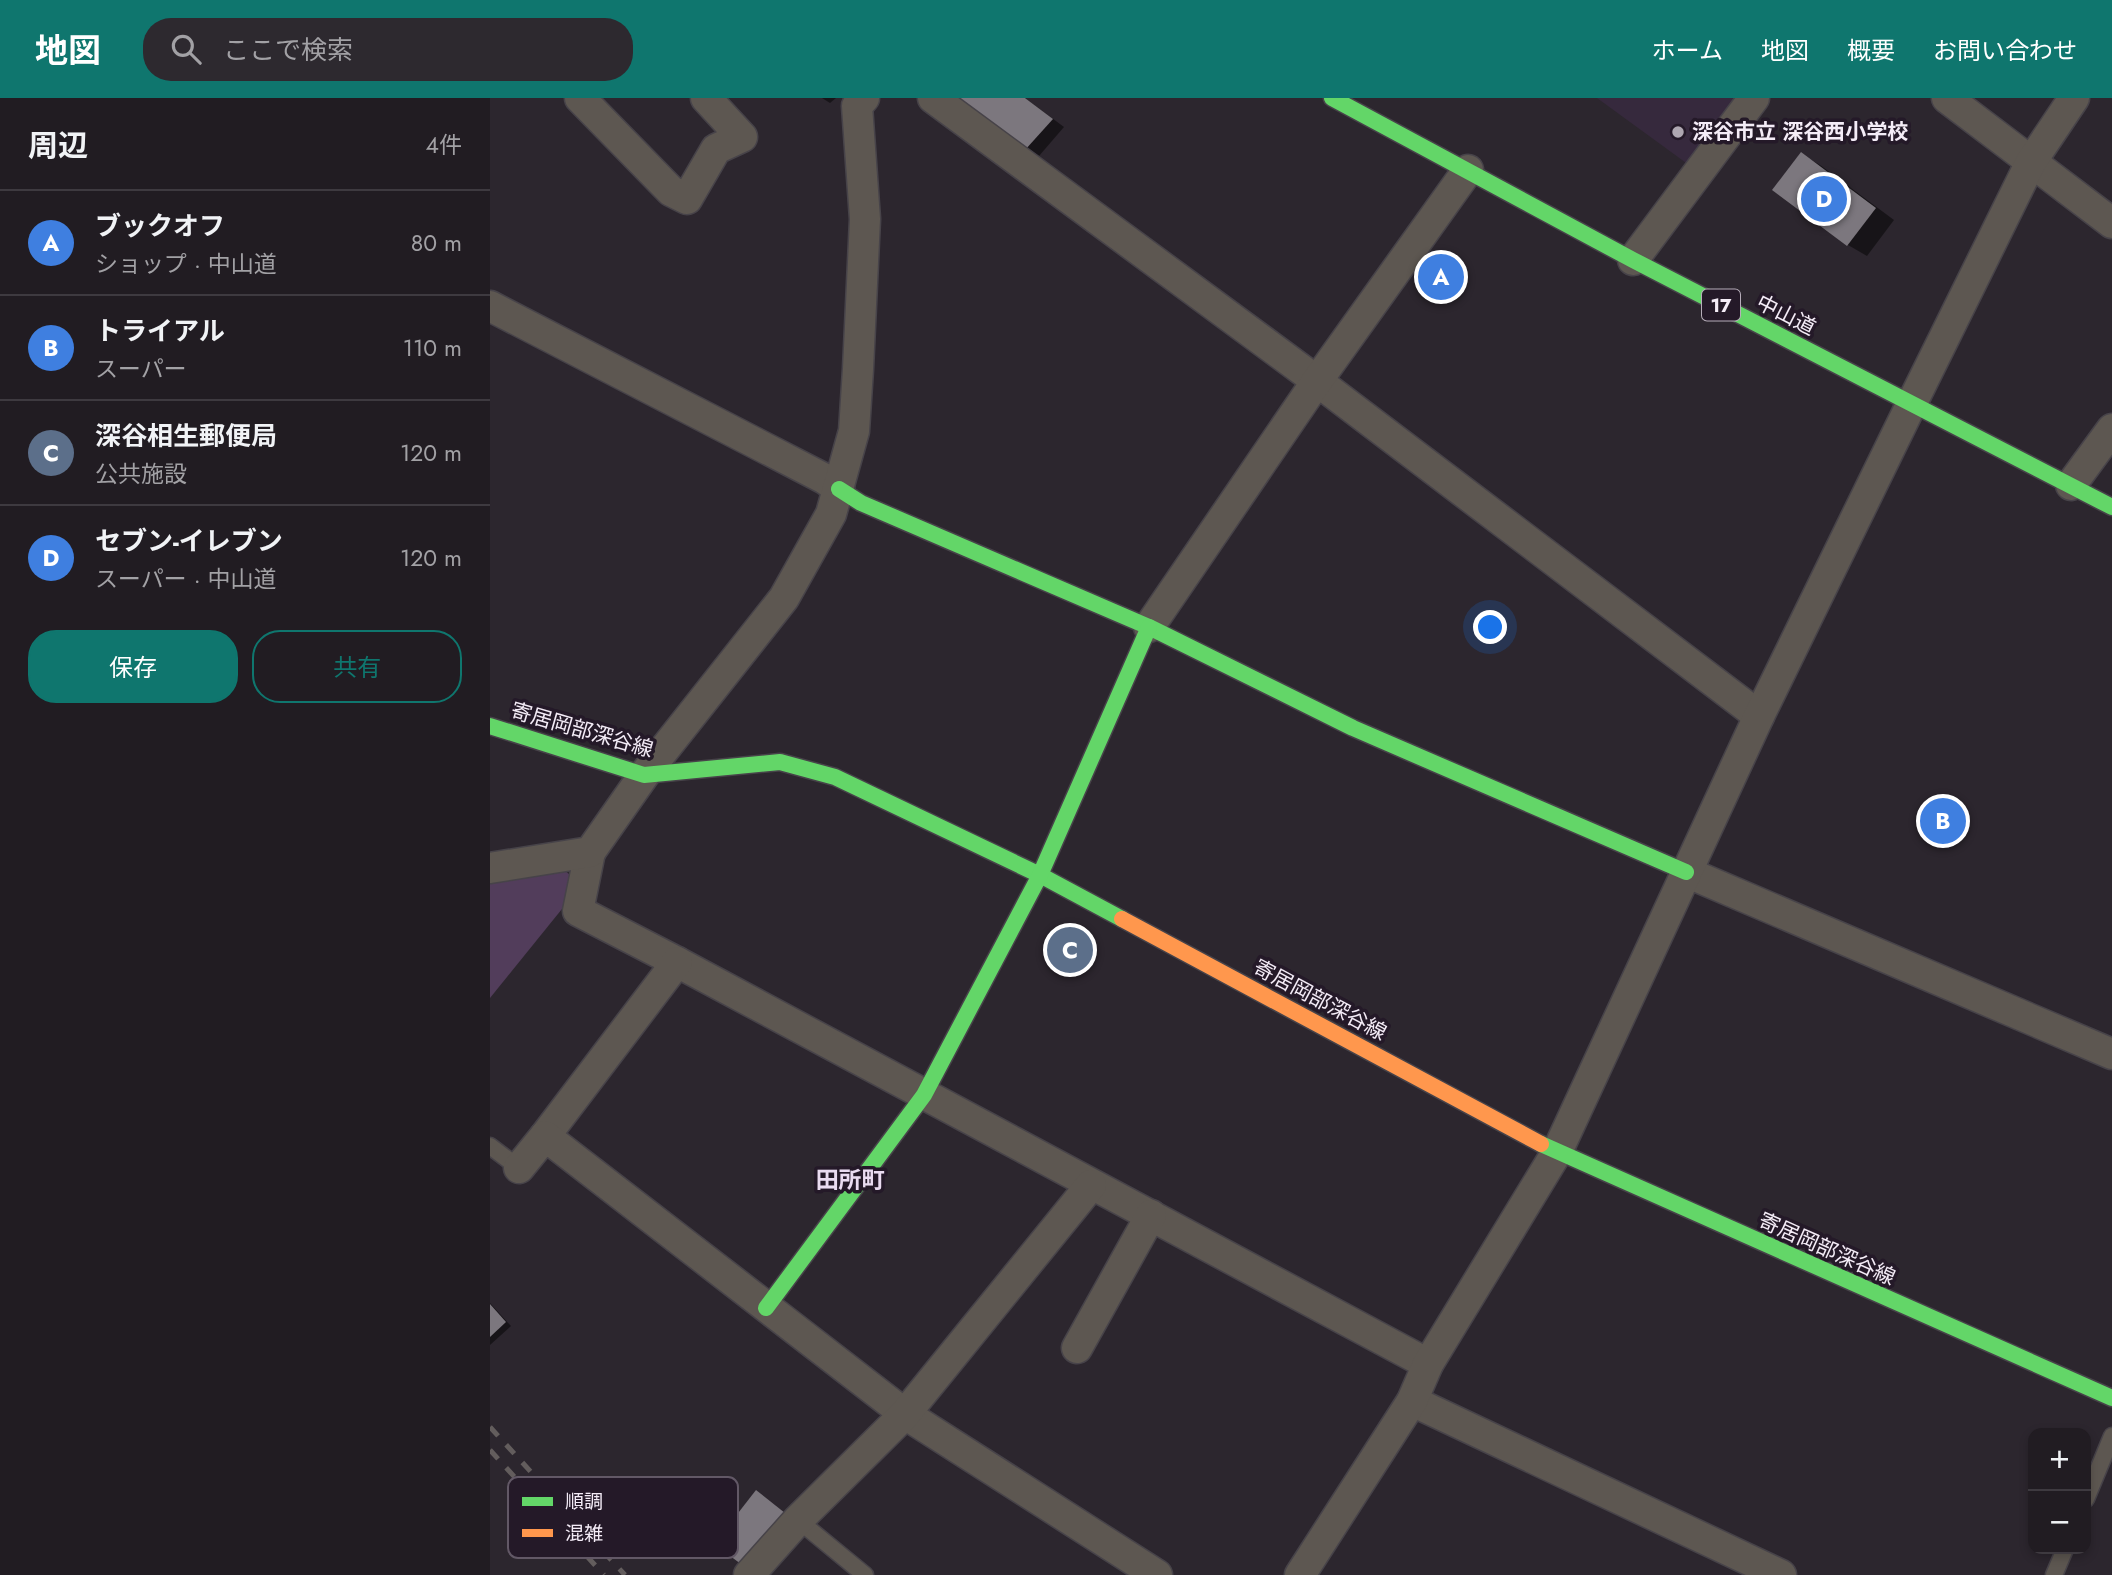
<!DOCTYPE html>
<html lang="ja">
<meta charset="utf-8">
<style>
:root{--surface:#211c22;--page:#2d292f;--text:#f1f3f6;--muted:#a2a1a5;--line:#3e3a40;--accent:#0f766e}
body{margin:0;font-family:Jost,"Noto Sans JP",sans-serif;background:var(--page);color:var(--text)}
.controls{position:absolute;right:21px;bottom:21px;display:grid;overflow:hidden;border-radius:14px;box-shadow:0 4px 10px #0003}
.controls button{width:63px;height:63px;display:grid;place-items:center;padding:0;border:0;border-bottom:2px solid var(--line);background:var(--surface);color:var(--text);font:35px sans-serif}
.you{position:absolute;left:1001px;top:530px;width:24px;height:24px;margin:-18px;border:5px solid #fff;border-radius:50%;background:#1a73e8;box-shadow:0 0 0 10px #1a73e833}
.badge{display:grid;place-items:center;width:46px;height:46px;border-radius:50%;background:var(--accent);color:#fff;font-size:23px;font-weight:700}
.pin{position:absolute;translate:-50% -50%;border:4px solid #fff;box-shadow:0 2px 7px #0006}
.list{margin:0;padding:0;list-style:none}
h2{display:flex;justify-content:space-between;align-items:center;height:91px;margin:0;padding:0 28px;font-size:30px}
h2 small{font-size:23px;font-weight:400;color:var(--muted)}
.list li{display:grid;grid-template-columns:46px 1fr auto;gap:21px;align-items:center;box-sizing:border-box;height:105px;padding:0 28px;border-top:2px solid var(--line)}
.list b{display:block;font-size:26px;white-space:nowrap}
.list p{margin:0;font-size:23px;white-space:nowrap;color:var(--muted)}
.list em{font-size:23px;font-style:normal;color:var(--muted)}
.actions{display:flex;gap:14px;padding:21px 28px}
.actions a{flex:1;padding:16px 0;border:2px solid var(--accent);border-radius:28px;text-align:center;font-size:24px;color:var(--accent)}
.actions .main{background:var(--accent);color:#fff}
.icon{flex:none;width:38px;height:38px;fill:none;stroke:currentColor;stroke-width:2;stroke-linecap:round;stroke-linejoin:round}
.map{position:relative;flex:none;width:1622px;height:1477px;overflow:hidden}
header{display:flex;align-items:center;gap:42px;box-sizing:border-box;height:98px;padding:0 35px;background:var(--accent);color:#fff}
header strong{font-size:33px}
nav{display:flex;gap:38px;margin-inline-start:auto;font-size:24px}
.search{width:490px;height:63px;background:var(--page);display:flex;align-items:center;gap:18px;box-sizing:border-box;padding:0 24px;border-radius:28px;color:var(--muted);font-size:26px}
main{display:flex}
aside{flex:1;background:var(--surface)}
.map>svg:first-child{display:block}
.built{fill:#36293d}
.green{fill:#523d5b}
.shadow{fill:#0007}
.building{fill:#7c777e}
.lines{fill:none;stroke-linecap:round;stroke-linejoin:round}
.lane-casing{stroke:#474349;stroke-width:19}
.street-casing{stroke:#474349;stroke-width:33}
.fast-casing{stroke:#474349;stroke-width:19}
.slow-casing{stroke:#474349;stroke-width:19}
.lane{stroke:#5d5751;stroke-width:16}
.street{stroke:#5d5751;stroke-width:30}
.fast{stroke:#63d668;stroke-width:16}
.slow{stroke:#ff974d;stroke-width:16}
.rail{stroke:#635d5d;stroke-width:5;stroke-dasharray:12 12;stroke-linecap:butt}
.poi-dot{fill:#aea7b1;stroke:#241928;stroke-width:2.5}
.labels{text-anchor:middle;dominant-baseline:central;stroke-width:7;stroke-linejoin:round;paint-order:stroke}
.shield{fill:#241928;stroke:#b6adb9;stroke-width:2}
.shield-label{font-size:19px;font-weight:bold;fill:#f4ecf7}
.poi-label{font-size:21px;font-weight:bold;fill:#f4ecf7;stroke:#241928;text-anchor:start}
.street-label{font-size:21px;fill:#f4ecf7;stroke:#241928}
.neighbourhood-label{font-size:23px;font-weight:bold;fill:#eadcf1;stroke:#241928}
.key{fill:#241928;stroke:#625866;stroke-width:2}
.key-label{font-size:19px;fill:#f4ecf7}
</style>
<header>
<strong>地図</strong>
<div class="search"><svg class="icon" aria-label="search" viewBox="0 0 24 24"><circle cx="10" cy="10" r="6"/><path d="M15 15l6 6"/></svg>ここで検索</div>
<nav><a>ホーム</a><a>地図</a><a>概要</a><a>お問い合わせ</a></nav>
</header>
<main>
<aside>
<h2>周辺<small>4件</small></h2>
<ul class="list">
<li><span class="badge" style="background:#3f7fe0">A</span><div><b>ブックオフ</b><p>ショップ · 中山道</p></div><em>80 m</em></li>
<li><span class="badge" style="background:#3f7fe0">B</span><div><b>トライアル</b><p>スーパー</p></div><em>110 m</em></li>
<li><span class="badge" style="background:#5c6f8a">C</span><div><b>深谷相生郵便局</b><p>公共施設</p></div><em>120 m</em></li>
<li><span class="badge" style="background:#3f7fe0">D</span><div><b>セブン-イレブン</b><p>スーパー · 中山道</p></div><em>120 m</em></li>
</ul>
<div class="actions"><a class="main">保存</a><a>共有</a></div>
</aside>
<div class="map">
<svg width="1622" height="1477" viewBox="0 0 1622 1477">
<rect width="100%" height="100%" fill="#2c262e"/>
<path class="built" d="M1107,0H1248L1199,67Z"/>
<path class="green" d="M72,770L89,785L76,806L0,900V781Z"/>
<g class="shadow">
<path d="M332,0H346L340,5Z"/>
<path d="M466,0H535L574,29L549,58Z"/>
<path d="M1311,56L1330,67L1404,122L1377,158L1358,147L1284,92Z"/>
<path d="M0,1205L21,1228L0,1247Z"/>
</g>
<g class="building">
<path d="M463,0H535L563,21L535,52Z"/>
<path d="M1311,54L1386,110L1357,148L1282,92Z"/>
<path d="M0,1206L16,1224L0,1239Z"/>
<path d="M266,1392L300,1419L259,1472L224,1446Z"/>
</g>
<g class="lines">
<defs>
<g id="lane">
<path d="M0,1048L29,1070"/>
<path d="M1596,1401L1622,1338"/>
<path d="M308,1422L375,1477"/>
<path d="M1564,1477L1575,1451"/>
</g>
<g id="street">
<path d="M90,0L181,93L197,101L226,51L252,39L216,0"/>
<path d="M443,0L827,283L1269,618"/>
<path d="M1457,0L1622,125"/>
<path d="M1143,162L1264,0"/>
<path d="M0,208L335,381L349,391"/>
<path d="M1581,387L1622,331"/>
<path d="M659,529L827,283L978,72"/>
<path d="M100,754L88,813L187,864L938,1266"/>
<path d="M0,770L100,754L154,677L294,500L341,416L364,333L368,271L375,121L367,8L374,0"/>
<path d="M1196,774L1622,956"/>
<path d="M55,1038L187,864"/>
<path d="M29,1070L55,1038L415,1316L667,1477"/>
<path d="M587,1250L661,1117"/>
<path d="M922,1303L1291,1477"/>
<path d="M259,1477L308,1422L415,1316L601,1087"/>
<path d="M810,1477L922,1303L938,1266L1067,1054L1269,618L1422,305L1541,64L1584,0"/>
</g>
<g id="fast">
<path d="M842,0L1143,162L1622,409"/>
<path d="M349,391L371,405L659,529L863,630L1196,774"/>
<path d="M0,628L154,677L290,664L345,679L550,777L632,821"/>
<path d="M1051,1046L1622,1300"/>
<path d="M276,1210L434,997L550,777L659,529"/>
</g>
<path id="slow" d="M632,821L1051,1046"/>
</defs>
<use href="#lane" class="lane-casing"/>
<use href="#street" class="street-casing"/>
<use href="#fast" class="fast-casing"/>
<use href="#slow" class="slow-casing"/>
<use href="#lane" class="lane"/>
<use href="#street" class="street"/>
<use href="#fast" class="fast"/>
<use href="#slow" class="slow"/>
<g class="rail">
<path d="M0,1329L135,1477"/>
<path d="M0,1352L114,1477"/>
</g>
</g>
<circle class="poi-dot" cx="1188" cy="34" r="7"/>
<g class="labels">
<rect class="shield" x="1212" y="191.5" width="38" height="31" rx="5"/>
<g class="shield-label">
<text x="1231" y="207">17</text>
</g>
<g class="poi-label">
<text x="1202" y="34">深谷市立 深谷西小学校</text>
</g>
<g class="street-label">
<text transform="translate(1296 217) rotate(27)">中山道</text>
<text transform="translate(92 632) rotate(16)">寄居岡部深谷線</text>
<text transform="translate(830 902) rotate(28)">寄居岡部深谷線</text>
<text transform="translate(1337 1151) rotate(24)">寄居岡部深谷線</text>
</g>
<g class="neighbourhood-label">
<text x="360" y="1082">田所町</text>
</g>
</g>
<rect x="18" y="1379" width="230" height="81" rx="10" class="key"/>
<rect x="32" y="1399" width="31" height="9" fill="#63d668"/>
<rect x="32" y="1431" width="31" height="8" fill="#ff974d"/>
<g class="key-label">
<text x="75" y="1410">順調</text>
<text x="75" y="1442">混雑</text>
</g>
</svg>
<div class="controls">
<button>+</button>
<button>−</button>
</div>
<div class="you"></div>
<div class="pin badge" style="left:951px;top:179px;background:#3f7fe0">A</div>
<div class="pin badge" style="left:1453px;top:723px;background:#3f7fe0">B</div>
<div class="pin badge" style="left:580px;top:852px;background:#5c6f8a">C</div>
<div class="pin badge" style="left:1334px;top:101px;background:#3f7fe0">D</div>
</div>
</main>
